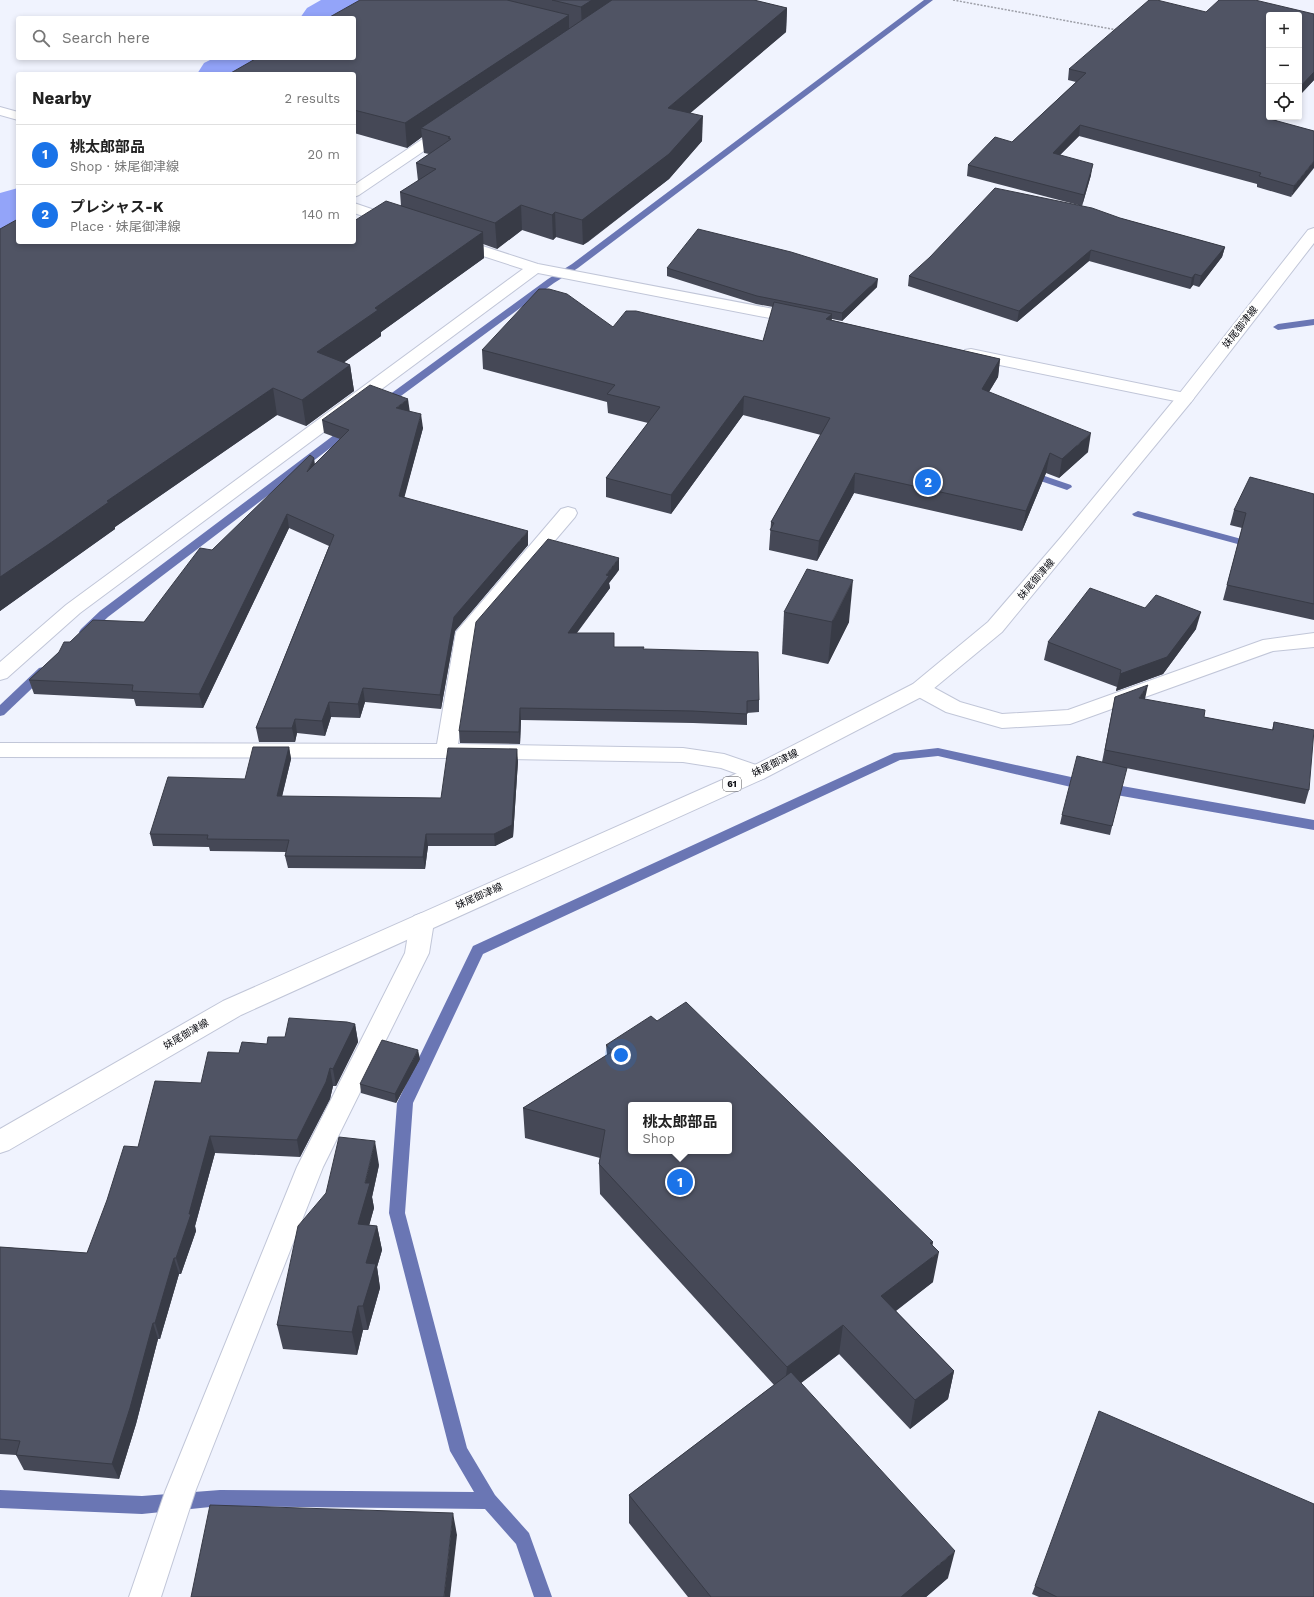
<!DOCTYPE html>
<meta charset="utf-8">
<style>
:root{--surface:#fff;--page:#f6f6f6;--text:#222;--muted:#767676;--line:#e0e0e0;--accent:#1a73e8}
body{margin:0;font-family:"Work Sans","Noto Sans JP",sans-serif;background:var(--page);color:var(--text)}
.controls{position:absolute;right:12px;top:12px;display:grid;overflow:hidden;border-radius:4px;box-shadow:0 2px 6px #0003}
.controls button{width:36px;height:36px;display:grid;place-items:center;padding:0;border:0;border-bottom:1px solid var(--line);background:var(--surface);color:var(--text);font:20px sans-serif}
.you{position:absolute;left:621px;top:1055px;width:14px;height:14px;margin:-10px;border:3px solid #fff;border-radius:50%;background:#1a73e8;box-shadow:0 0 0 6px #1a73e833}
.badge{display:grid;place-items:center;width:26px;height:26px;border-radius:50%;background:var(--accent);color:#fff;font-size:13px;font-weight:700}
.pin{position:absolute;translate:-50% -50%;border:2px solid #fff;box-shadow:0 1px 4px #0006}
.popup{position:absolute;left:628px;top:1102px;width:104px;height:52px;box-sizing:border-box;display:grid;place-content:center;border-radius:4px;background:var(--surface);filter:drop-shadow(0 1px 3px #0005);font-size:13px;white-space:nowrap;color:var(--muted)}
.popup b{font-size:15px;color:var(--text)}
.popup::after{content:'';position:absolute;left:50%;top:100%;margin-left:-8px;border:8px solid transparent;border-top-color:var(--surface)}
.list{margin:0;padding:0;list-style:none}
h2{display:flex;justify-content:space-between;align-items:center;height:52px;margin:0;padding:0 16px;font-size:17px}
h2 small{font-size:13px;font-weight:400;color:var(--muted)}
.list li{display:grid;grid-template-columns:26px 1fr auto;gap:12px;align-items:center;box-sizing:border-box;height:60px;padding:0 16px;border-top:1px solid var(--line)}
.list b{display:block;font-size:15px;white-space:nowrap}
.list p{margin:0;font-size:13px;white-space:nowrap;color:var(--muted)}
.list em{font-size:13px;font-style:normal;color:var(--muted)}
.icon{flex:none;width:22px;height:22px;fill:none;stroke:currentColor;stroke-width:2;stroke-linecap:round;stroke-linejoin:round}
.map{position:relative;flex:none;width:1314px;height:1597px;overflow:hidden}
.search{position:absolute;background:var(--surface);box-shadow:0 2px 6px #0003;left:16px;top:16px;width:340px;height:44px;display:flex;align-items:center;gap:10px;box-sizing:border-box;padding:0 14px;border-radius:4px;color:var(--muted);font-size:15px}
.panel{position:absolute;background:var(--surface);box-shadow:0 2px 6px #0003;left:16px;top:72px;width:340px;height:172px;border-radius:4px}
.map>svg:first-child{display:block}
.lines{fill:none;stroke-linecap:round;stroke-linejoin:round}
.stream{fill:#6a76b4;fill-rule:evenodd}
.river{fill:#93a4f9;fill-rule:evenodd}
.street-casing{stroke:#c1c6d8;stroke-width:2}
.primary-casing{stroke:#c1c6d8;stroke-width:2}
.path{stroke:#9d9fa8;stroke-width:1.5;stroke-dasharray:2 1.5;stroke-linecap:butt}
.street{fill:#fff;fill-rule:evenodd}
.primary{fill:#fff;fill-rule:evenodd}
.wall{fill:#454856}
.shaded-wall{fill:#383b46}
.building{fill:#505464;stroke:#383b46;fill-rule:evenodd}
.labels{text-anchor:middle;dominant-baseline:central;stroke-width:4;stroke-linejoin:round;paint-order:stroke}
.shield{fill:#fff;stroke:#545559;stroke-width:1}
.shield-label{font-size:9px;font-weight:bold;fill:#0b0c12}
.street-label{font-size:10px;fill:#0b0c12;stroke:#fff}
</style>
<div class="map">
<svg width="1314" height="1597" viewBox="0 0 1314 1597">
<rect width="100%" height="100%" fill="#f0f3fe"/>
<g class="lines">
<g class="stream">
<path d="M924,0H933L578,268L554,283L386,407H378L377,405L378,403L548,279L572,264Z"/>
<path d="M1314,319V325L1278,330L1273,327L1278,324Z"/>
<path d="M350,425L355,428L354,430L108,617L89,635H81L79,632L81,629L100,611L346,426Z"/>
<path d="M1027,470L1071,485L1072,487L1067,490L1023,475L1022,473L1023,471Z"/>
<path d="M1138,511L1260,544L1262,546L1256,549L1134,516L1132,514Z"/>
<path d="M43,667L49,671L47,674L4,715L0,716V705L39,668Z"/>
<path d="M938,748L1071,777L1314,820V830L1071,787L938,756L900,760L483,954L413,1103L405,1213L467,1448L495,1495L529,1533L552,1597H534L516,1544L485,1509L220,1506L142,1514L0,1508V1490L142,1496L220,1490L474,1492L450,1451L389,1213L397,1103L473,946L894,753Z"/>
</g>
<g class="river">
<path d="M321,0H380L373,10L354,21V18H300L307,8Z"/>
<path d="M214,58H276L269,69L259,74H197L204,63Z"/>
<path d="M18,188V226L0,231V193Z"/>
</g>
<defs>
<g id="street">
<path d="M0,107L18,112V120L0,115Z"/>
<path d="M447,125L452,126L454,129L452,132L359,195L354,197V185L442,126Z"/>
<path d="M354,203L401,219L404,222L401,225L396,227L354,213Z"/>
<path d="M455,237L538,264L800,314L806,315L808,319L806,323L800,324L538,273L80,613L7,678L0,680V662L66,605L523,269L449,245L447,242L449,239Z"/>
<path d="M971,349L1185,393L1191,394L1194,398L1191,402L1185,403L965,358L963,354L965,350Z"/>
<path d="M568,507L575,509L577,513L575,517L476,633L458,744L683,748L724,754L765,768L768,773L765,778L757,781L721,768L683,762L446,758L0,757V743L437,744L456,632L561,509Z"/>
<path d="M1314,633V647L1273,651L1070,724L1002,728L946,712L913,694L910,689L913,684L920,682L927,684L960,702L1002,714L1068,710L1263,640Z"/>
<path d="M422,913L430,916L434,922L429,953L323,1167L195,1492L161,1597H129L165,1492L297,1167L405,953L410,922L414,916Z"/>
</g>
<path id="primary" d="M1314,228V243L1191,402L1002,632L927,694L765,778L241,1015L9,1150L0,1153V1129L223,1001L749,768L913,684L988,622L1062,536L1179,394L1308,230Z"/>
</defs>
<use href="#street" class="street-casing"/>
<use href="#primary" class="primary-casing"/>
<path class="path" d="M953,0L1117,30"/>
<use href="#street" class="street"/>
<use href="#primary" class="primary"/>
</g>
<g class="wall">
<path d="M360,0H753L787,8L786,32L690,113L702,141L669,179L588,242L583,245L556,237L553,240L522,230L497,249L483,244L484,258L381,332V336L344,362L350,365L354,391L306,426L277,415L115,527V529L56,571L0,611V229L18,242H354L401,206L400,192L418,181L416,163L429,154L424,153L422,137L407,148L354,133V74Z"/>
<path d="M1206,12L1314,14V80L1299,96L1269,117H1279L1276,121L1314,131L1291,197L1257,187V184L1079,136L1060,155L1091,175L1082,206L967,176L968,165L1012,142L1076,82L1068,80L1069,69Z"/>
<path d="M1120,218L1225,247L1222,257L1199,287L1193,285L1190,289L1089,261L1017,322L908,286L909,276Z"/>
<path d="M667,268L877,287L842,321L832,319L831,320L1000,359L998,377L989,392L1088,452L1059,478L1046,473L1022,531L854,493L817,561L769,550L771,522L821,435L743,415L671,514L606,497V478L648,423L608,413L607,402L483,369L482,350L613,327L763,341L773,307L756,304L667,276Z"/>
<path d="M409,411L423,428L404,497L528,545L455,631L441,709L365,702L360,718L331,717L325,736L297,733L295,742H259L256,728L329,546L289,528L203,708L136,706L134,699L34,694L29,680L70,642L144,622L212,550L315,464L340,439L324,433L322,420Z"/>
<path d="M1314,494V620L1223,600L1242,528L1230,525L1234,510Z"/>
<path d="M619,570L609,583L610,588L577,633L614,647L644,650L759,700V712L747,713V725L693,723L521,720L520,744L460,743L459,731Z"/>
<path d="M784,612L849,622L828,664L782,654Z"/>
<path d="M1196,629L1163,674L1116,691L1117,687L1044,660L1048,642Z"/>
<path d="M1115,697L1145,699L1204,717L1272,730L1274,722L1309,790L1305,804L1126,768L1110,835L1060,824L1062,815L1102,762Z"/>
<path d="M289,747L291,759L282,797L441,798L518,761L513,837L495,846H428L425,869L288,868L285,856L286,852L210,851L209,847L153,846L150,834L245,779Z"/>
<path d="M657,1021L933,1242L932,1245L933,1282L896,1311L954,1371L948,1399L910,1429L839,1354L801,1383L948,1578L926,1597H688L629,1523V1495L774,1385L600,1194L599,1164L600,1158L525,1138L523,1108L607,1055L606,1045Z"/>
<path d="M355,1024L358,1042L336,1086H333L330,1099L300,1157L215,1153L195,1226L196,1231L181,1274H179L160,1339H158L136,1424L119,1479L24,1470L16,1455L0,1454V1247L87,1253L138,1147L201,1083L239,1053L267,1044L285,1037Z"/>
<path d="M420,1059L396,1103L361,1093L360,1084Z"/>
<path d="M379,1165L372,1197L374,1208L369,1225L377,1226L382,1250L377,1267L380,1288L368,1330H363L357,1355L283,1349L277,1325Z"/>
<path d="M1035,1586L1314,1597H1039L1032,1594Z"/>
</g>
<g class="shaded-wall">
<path d="M592,0H627L582,30L581,7Z"/>
<path d="M787,8L786,32L668,132V108Z"/>
<path d="M569,15V39L421,128L422,137L407,148L405,123Z"/>
<path d="M1314,72V80L1299,96V88Z"/>
<path d="M703,116L702,141L669,179L583,245L582,220Z"/>
<path d="M1272,117H1279L1267,130L1270,119Z"/>
<path d="M1080,125L1079,136L1051,164L1053,153Z"/>
<path d="M1314,161V168L1291,197L1294,186Z"/>
<path d="M1093,164L1091,175L1082,206L1084,195Z"/>
<path d="M521,205L522,230L497,249L495,223Z"/>
<path d="M555,212L556,237L553,240L552,215Z"/>
<path d="M483,232L484,258L381,332V336L321,379L317,352L375,308Z"/>
<path d="M1225,247L1222,257L1199,287L1201,276Z"/>
<path d="M1091,250L1089,261L1017,322L1019,311Z"/>
<path d="M1195,274L1193,285L1190,289L1192,278Z"/>
<path d="M878,279L877,287L842,321V313Z"/>
<path d="M832,314L831,332L826,319Z"/>
<path d="M1000,359L998,377L979,408L982,389Z"/>
<path d="M350,365L354,391L306,426L302,400Z"/>
<path d="M273,388L277,415L115,527V529L56,571L0,611V577L107,501Z"/>
<path d="M744,396L743,415L671,514V495Z"/>
<path d="M408,399L410,413L396,408Z"/>
<path d="M421,414L423,428L401,510L399,496Z"/>
<path d="M1091,433L1088,452L1059,478L1062,459Z"/>
<path d="M1050,453L1046,473L1022,531L1026,511Z"/>
<path d="M314,458L316,471L307,472Z"/>
<path d="M855,473L854,493L817,561L819,541Z"/>
<path d="M287,514L289,528L203,708L199,694Z"/>
<path d="M528,531V545L455,631L441,709L440,695L454,617Z"/>
<path d="M619,558V570L609,583L610,588L568,644V633L606,575Z"/>
<path d="M853,580L849,622L828,664L832,622Z"/>
<path d="M1201,612L1196,629L1163,674L1116,691L1120,674Z"/>
<path d="M1148,685L1145,699L1136,711L1139,698Z"/>
<path d="M363,688L365,702L360,718L358,704Z"/>
<path d="M329,702L331,717L325,736L322,721Z"/>
<path d="M520,708L521,720L520,744L519,732Z"/>
<path d="M295,719L297,733L295,742L292,728Z"/>
<path d="M289,747L291,759L279,808L277,796Z"/>
<path d="M517,749L518,761L513,837L495,846L494,834Z"/>
<path d="M426,834L428,846L425,869L423,857Z"/>
<path d="M355,1024L358,1042L336,1086L333,1069Z"/>
<path d="M418,1050L420,1059L396,1103L395,1094Z"/>
<path d="M330,1068L333,1086L330,1099L300,1157L297,1140Z"/>
<path d="M210,1136L215,1153L195,1226L196,1231L181,1274L176,1258Z"/>
<path d="M375,1141L379,1165L372,1197L374,1208L363,1248L358,1224L365,1183Z"/>
<path d="M377,1226L382,1250L377,1267L380,1288L368,1330L363,1306L366,1263Z"/>
<path d="M933,1242L930,1259L939,1252L933,1282L877,1325L881,1296L930,1243Z"/>
<path d="M174,1258L179,1274L160,1339L155,1323Z"/>
<path d="M358,1306L363,1330L357,1355L352,1332Z"/>
<path d="M153,1323L158,1339L136,1424L119,1479L112,1464Z"/>
<path d="M843,1325L839,1354L784,1396L787,1367Z"/>
<path d="M954,1371L948,1399L910,1429L915,1400Z"/>
<path d="M453,1513L457,1535L450,1597H444Z"/>
<path d="M955,1551L948,1578L926,1597H901Z"/>
</g>
<g class="building">
<path d="M360,0H507L569,15L405,123L354,110V74H229L257,58H354V18H328Z"/>
<path d="M552,0H592L581,7Z"/>
<path d="M612,0H754L787,8L668,108L703,116L669,154L582,220L555,212L552,215L521,205L495,223L400,192L436,169L416,163L451,139L448,138L450,137L421,128Z"/>
<path d="M1149,0H1157L1206,12L1219,0H1255L1314,14V72L1299,88V15H1269V117H1272L1270,119L1314,131V161L1294,186L1259,176L1261,173L1080,125L1053,153L1093,164L1084,195L968,165L995,137L1012,142L1086,73L1069,69Z"/>
<path d="M995,188L1092,208L1120,218L1225,247L1201,276L1195,274L1192,278L1091,250L1019,311L909,276L930,257Z"/>
<path d="M386,201L483,232L375,308L378,310L317,352L350,365L302,400L273,388L107,501L109,502L49,544L0,577V229L18,219V242H354V221Z"/>
<path d="M698,229L791,252L878,279L842,313L757,296L667,268Z"/>
<path d="M539,289H549L567,294L613,327L626,311H636L763,341L774,302L832,314L826,319L1000,359L982,389L1091,433L1062,459L1050,453L1026,511L855,473L819,541L770,530L774,523L771,522L830,418L744,396L671,495L606,478L660,407L607,394L615,385L482,350Z"/>
<path d="M370,385L408,399L396,408L421,414L399,496L528,531L454,617L440,695L363,688L358,704L329,702L322,721L295,719L292,728H256L334,535L287,514L199,694L132,691L133,685L29,680L59,652L64,642H70L93,620L144,622L200,548L212,550L310,455L314,458L307,472L349,430L322,420Z"/>
<path d="M1250,477L1314,494V604L1227,585L1246,513L1234,510Z"/>
<path d="M548,539L619,558L606,575L609,576L568,633H614V647H644L643,649L758,652L759,700L747,701V714L693,711L520,708L519,732L459,731L476,622Z"/>
<path d="M807,569L853,580L832,622L784,612Z"/>
<path d="M1090,588L1145,608L1156,595L1201,612L1167,657L1120,674L1121,670L1048,642Z"/>
<path d="M1148,685L1139,698L1205,710L1204,717L1273,730L1274,722L1314,730L1309,790L1105,750L1115,697Z"/>
<path d="M253,747H289L277,796L441,798L448,748L517,749L512,825L494,834H426L423,857L285,856L289,840L207,839L208,835L150,834L168,777L245,779Z"/>
<path d="M1077,756L1127,768L1112,826L1062,815Z"/>
<path d="M686,1002L933,1242L930,1243L939,1252L881,1296L954,1371L915,1400L843,1325L787,1367L599,1164L605,1130L523,1108L613,1051L606,1045L651,1016L657,1021ZM631,1105H729V1151H631Z"/>
<path d="M289,1018L347,1022L355,1024L333,1069L330,1068L326,1082L297,1140L210,1136L189,1214H191L176,1258H174L155,1323H153L130,1408L112,1464L16,1455L20,1441L0,1439V1247L87,1253L107,1200L124,1146L138,1147L155,1081L201,1083L208,1052L239,1053L242,1042L267,1044L268,1037H285Z"/>
<path d="M382,1040L418,1050L395,1094L360,1084Z"/>
<path d="M339,1137L375,1141L365,1183H370L358,1224L377,1226L366,1263L376,1264L363,1306H358L352,1332L277,1325L298,1226L326,1193Z"/>
<path d="M791,1372L955,1551L901,1597H711L629,1495Z"/>
<path d="M1099,1411L1314,1504V1597H1057L1035,1586Z"/>
<path d="M210,1505L453,1513L444,1597H191Z"/>
</g>
<g class="labels">
<rect class="shield" x="723" y="777" width="18" height="14" rx="3"/>
<g class="shield-label">
<text x="732" y="784">61</text>
</g>
<g class="street-label">
<text transform="translate(1240 327) rotate(-52)">妹尾御津線</text>
<text transform="translate(1036 579) rotate(-49)">妹尾御津線</text>
<text transform="translate(775 763) rotate(-26)">妹尾御津線</text>
<text transform="translate(479 896) rotate(-24)">妹尾御津線</text>
<text transform="translate(186 1034) rotate(-30)">妹尾御津線</text>
</g>
</g>
</svg>
<div class="controls">
<button>+</button>
<button>−</button>
<button><svg class="icon" aria-label="locate" viewBox="0 0 24 24"><circle cx="12" cy="12" r="6"/><path d="M12 2v4M12 18v4M2 12h4M18 12h4"/></svg></button>
</div>
<div class="you"></div>
<div class="pin badge" style="left:680px;top:1182px">1</div>
<div class="popup"><b>桃太郎部品</b>Shop</div>
<div class="pin badge" style="left:928px;top:482px">2</div>
<div class="search"><svg class="icon" aria-label="search" viewBox="0 0 24 24"><circle cx="10" cy="10" r="6"/><path d="M15 15l6 6"/></svg>Search here</div>
<section class="panel">
<h2>Nearby<small>2 results</small></h2>
<ul class="list">
<li><span class="badge">1</span><div><b>桃太郎部品</b><p>Shop · 妹尾御津線</p></div><em>20 m</em></li>
<li><span class="badge">2</span><div><b>プレシャス-K</b><p>Place · 妹尾御津線</p></div><em>140 m</em></li>
</ul>
</section>
</div>
